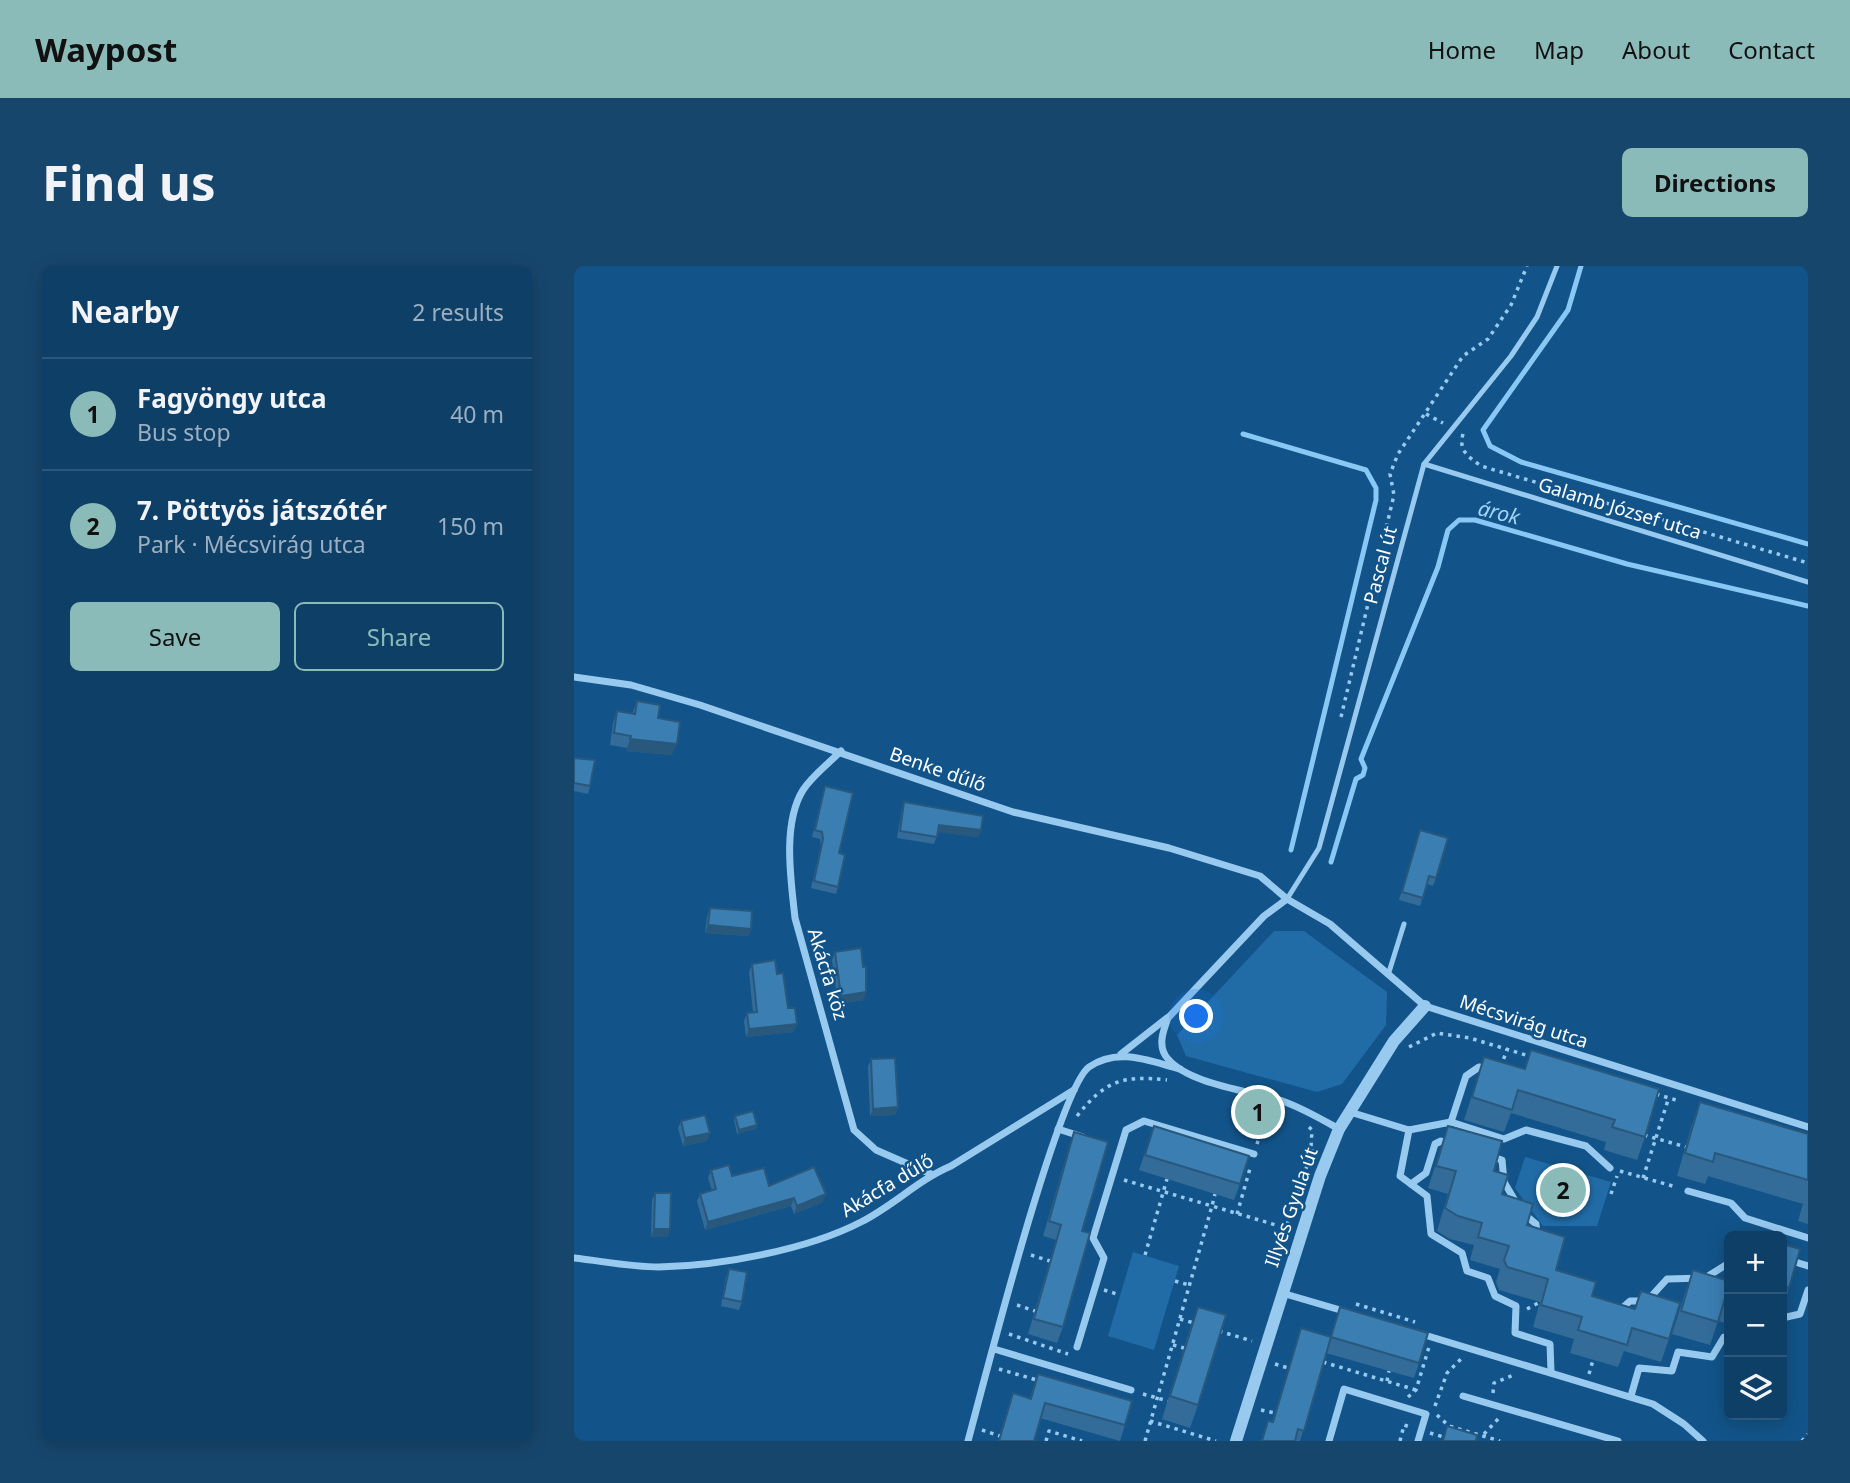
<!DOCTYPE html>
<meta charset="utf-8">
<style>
:root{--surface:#0e3f67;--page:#17466d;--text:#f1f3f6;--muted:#9bafc0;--line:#2e587b;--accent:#8bbbb9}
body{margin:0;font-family:"Noto Sans",sans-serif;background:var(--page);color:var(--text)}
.controls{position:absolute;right:21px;bottom:21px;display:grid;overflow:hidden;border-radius:10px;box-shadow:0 4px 18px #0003}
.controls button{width:63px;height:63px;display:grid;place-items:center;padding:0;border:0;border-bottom:2px solid var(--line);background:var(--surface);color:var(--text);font:35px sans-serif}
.you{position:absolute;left:623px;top:751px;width:24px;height:24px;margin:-18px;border:5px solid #fff;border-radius:50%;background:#1a73e8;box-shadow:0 0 0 10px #1a73e833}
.badge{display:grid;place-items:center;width:46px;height:46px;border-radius:50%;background:var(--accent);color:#111;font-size:23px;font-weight:700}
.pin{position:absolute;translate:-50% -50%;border:4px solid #fff;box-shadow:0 2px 7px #0006}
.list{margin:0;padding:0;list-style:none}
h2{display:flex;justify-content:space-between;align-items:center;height:91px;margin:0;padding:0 28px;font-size:30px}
h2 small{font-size:23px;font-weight:400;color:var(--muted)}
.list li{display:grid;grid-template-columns:46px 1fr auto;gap:21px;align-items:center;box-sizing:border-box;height:112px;padding:0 28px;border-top:2px solid var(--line)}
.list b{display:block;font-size:26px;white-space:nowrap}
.list p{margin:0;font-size:23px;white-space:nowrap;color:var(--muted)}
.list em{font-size:23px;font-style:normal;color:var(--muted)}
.actions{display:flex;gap:14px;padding:21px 28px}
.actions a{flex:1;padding:16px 0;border:2px solid var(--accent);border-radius:10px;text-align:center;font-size:24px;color:var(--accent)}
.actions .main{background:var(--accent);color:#111}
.icon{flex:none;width:38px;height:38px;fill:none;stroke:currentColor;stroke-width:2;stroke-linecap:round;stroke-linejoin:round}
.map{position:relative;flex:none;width:1234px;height:1175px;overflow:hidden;border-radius:10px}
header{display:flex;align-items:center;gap:42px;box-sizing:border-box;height:98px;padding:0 35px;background:var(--accent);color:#111}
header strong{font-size:33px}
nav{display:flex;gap:38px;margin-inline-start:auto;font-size:24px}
.intro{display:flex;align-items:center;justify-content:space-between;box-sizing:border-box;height:168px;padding:0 42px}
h1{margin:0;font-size:49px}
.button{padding:18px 32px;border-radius:10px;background:var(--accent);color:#111;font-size:24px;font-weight:700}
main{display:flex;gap:42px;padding:0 42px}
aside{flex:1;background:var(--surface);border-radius:10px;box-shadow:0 4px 18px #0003}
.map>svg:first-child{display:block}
.green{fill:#216ca7}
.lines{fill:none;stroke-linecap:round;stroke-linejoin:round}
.stream{stroke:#89c7f4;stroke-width:5}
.path{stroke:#98caf0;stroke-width:3.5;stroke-dasharray:3.5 5;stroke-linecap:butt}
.service{stroke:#98caf0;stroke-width:5}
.minor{stroke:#98caf0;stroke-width:7}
.tertiary{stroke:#98caf0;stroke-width:12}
.wall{fill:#336c99}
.shaded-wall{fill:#29587d}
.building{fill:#3b7eb2;stroke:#29587d;stroke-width:2}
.labels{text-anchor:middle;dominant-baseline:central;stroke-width:5;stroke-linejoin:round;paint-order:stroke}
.street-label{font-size:19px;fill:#fff;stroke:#125489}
.water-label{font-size:21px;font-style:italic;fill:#a3d4f8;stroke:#125489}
</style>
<header>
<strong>Waypost</strong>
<nav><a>Home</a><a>Map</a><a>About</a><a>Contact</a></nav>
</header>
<div class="intro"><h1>Find us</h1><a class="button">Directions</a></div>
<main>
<aside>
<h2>Nearby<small>2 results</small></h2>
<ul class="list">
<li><span class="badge">1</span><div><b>Fagyöngy utca</b><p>Bus stop</p></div><em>40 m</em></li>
<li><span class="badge">2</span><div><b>7. Pöttyös játszótér</b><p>Park · Mécsvirág utca</p></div><em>150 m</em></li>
</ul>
<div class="actions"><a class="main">Save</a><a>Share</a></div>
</aside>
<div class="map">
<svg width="1234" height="1175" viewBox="0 0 1234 1175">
<rect width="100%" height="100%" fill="#125489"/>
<g class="green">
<path d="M700,665H730L813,726L812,759L768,818L743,826L612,790L603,769Z"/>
<path d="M951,891L1037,916L1023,960H969L941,922Z"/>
<path d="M559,986L605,1000L580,1084L534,1070Z"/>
</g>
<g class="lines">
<g class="stream">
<path d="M1007,0L994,44L909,164L916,180L947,196L1234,278"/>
<path d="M669,168L792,204L802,222V234L717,584"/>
<path d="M757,596L782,513L789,509L791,502L787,493L864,301L874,264L885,254H901L1053,298L1234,340"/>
</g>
<g class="path">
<path d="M852,148L869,157"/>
<path d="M889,168C884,185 895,191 907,200L1234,297"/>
<path d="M767,451L820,229L816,208L824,188L889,90L914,73L937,39L953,0"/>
<path d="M835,781L863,767L896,772L958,791"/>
<path d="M927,801L933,783"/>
<path d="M1082,828L1105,835"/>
<path d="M503,850C531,815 548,809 593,814"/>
<path d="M735,861L738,864L737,882"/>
<path d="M1070,869L1112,881"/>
<path d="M683,878L694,842"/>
<path d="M1046,905L1102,921"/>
<path d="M1069,912L1095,831"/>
<path d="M550,914L638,940L641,928"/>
<path d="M1037,928L1043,910"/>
<path d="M663,948L677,899"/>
<path d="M713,959L739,882"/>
<path d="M457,989L476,995"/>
<path d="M571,989L593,913"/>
<path d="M601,1015L615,1019"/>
<path d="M530,1024L546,1029"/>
<path d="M782,1038L841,1056"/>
<path d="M443,1039L461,1045"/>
<path d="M953,1043L966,1036"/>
<path d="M606,1053L620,1057"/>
<path d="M645,1065L678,1075"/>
<path d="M435,1068L494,1088"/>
<path d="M599,1079L610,1082"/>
<path d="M749,1096L842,1124"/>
<path d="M701,1098L714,1102"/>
<path d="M425,1103L466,1115"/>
<path d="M1015,1108L1019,1094"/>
<path d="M813,1115L815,1105"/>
<path d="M919,1127L920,1117L942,1108"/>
<path d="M569,1128L594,1135"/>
<path d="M834,1131L842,1124L855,1081"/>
<path d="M861,1140L873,1107L887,1093"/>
<path d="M687,1144L701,1147"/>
<path d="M863,1149L875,1160L926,1175"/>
<path d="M576,1155L642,1175"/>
<path d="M408,1164L426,1170"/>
<path d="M856,1167L873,1172"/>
<path d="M910,1168L926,1151"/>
<path d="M472,1175L475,1165L508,1175"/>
<path d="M571,1175L638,940L712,962"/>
<path d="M826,1175L830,1159L836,1161"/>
<path d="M1228,1175L1234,1168"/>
</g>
<g class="service">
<path d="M850,198L1234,316"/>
<path d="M713,633L745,582L850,198L937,90L963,51L983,0"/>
<path d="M815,706L830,658"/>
</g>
<g class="minor">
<path d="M0,411L57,419L126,439L439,546L595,582L686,610L713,633L756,658L851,740L1234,861"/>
<path d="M267,485C255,497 238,510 229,524C208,558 217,614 221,652L280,864L302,884L357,908"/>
<path d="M713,633L690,650L594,752C589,765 583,781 594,793C616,819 679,825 711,836C730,843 747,853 765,863"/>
<path d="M547,788L593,752"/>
<path d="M776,846L835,864L877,856L892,810L905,801L914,803"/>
<path d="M877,856L930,873L952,864L1012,880L1036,902"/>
<path d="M484,863L509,871"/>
<path d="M835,864L826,910L853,930L857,968L888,987L893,1005L914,1012L921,1030L942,1040L941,1067L976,1078L977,1106"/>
<path d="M915,890L928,894L930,916L943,938"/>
<path d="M837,918L852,907L861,878L867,875L877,878"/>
<path d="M1114,925L1157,937L1171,952L1234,972"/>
<path d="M950,948L962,958L963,968"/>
<path d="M0,992C28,995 57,1001 85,1001C145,1000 233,984 287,956C319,940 344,914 377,900L500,824"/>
<path d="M1208,992L1234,1000"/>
<path d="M708,1027L773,1046"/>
<path d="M1046,1044L1056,1035H1073L1093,1013L1131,1012L1155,997"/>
<path d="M1208,1052L1226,1048L1234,1024"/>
<path d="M844,1067L1079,1138L1110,1158L1129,1175"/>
<path d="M503,1081L530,992L519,972L552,864L570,855L680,888"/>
<path d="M420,1083L557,1124"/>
<path d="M889,1130L1044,1175"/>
<path d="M1057,1130L1065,1102L1098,1105L1104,1086L1138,1091L1150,1071H1155"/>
<path d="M394,1175C409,1120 484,823 515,801C544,781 575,795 606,803"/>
<path d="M755,1175L770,1123L852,1148L844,1175"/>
</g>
<path class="tertiary" d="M662,1175L746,910L765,863L820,775L851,740"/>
</g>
<g class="wall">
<path d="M63,435L84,452L98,489L52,485L53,482L36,479L39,457L43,445L58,448Z"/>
<path d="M0,492L16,520L14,528L0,525Z"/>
<path d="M251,520L265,587L264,621L262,628L237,622L247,580L246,573L238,571Z"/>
<path d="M330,536L407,564L404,571L364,566L360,578L323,572L328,543Z"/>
<path d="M846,564L862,612L859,620L853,618L846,640L825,634Z"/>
<path d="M136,642L177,663L174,670L131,667L133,650Z"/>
<path d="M261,686L290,734L264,738L258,694Z"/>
<path d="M178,698L203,708L220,766L172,771L170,755L173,747H179L175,706Z"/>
<path d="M957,784L1071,871L1063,894L1030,884L1032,876L937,847L930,866L890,854L910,791L950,803Z"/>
<path d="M297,793L324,841L321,849L296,850L294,801Z"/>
<path d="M1126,836L1234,868V958L1224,955L1229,938L1134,910L1131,918L1103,910L1118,858Z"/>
<path d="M161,850L183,859L182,863L163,868L160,854Z"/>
<path d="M107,855L133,875L109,880L104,862Z"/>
<path d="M580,860L666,918L660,934L565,904Z"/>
<path d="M874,860L920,905L928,928L953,959L982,1004L1018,1030L1060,1043L1067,1025L1095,1073L1087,1096L1050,1085L1044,1101L996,1087L1000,1073L959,1061L966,1036L925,1024L922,1016L926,1003L896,994L900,979L876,973L863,965L874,928L854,922Z"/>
<path d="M500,866L508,965L489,1061L483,1077L454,1068L482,974L469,970L495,881Z"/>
<path d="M137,904L249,936L220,948L217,940L131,964L123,935L126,928L138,924L134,912Z"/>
<path d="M81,927L94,971H77L78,934Z"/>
<path d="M1208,978L1215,1022L1208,1041Z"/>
<path d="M155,1003L168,1036L165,1044L147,1040L152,1011Z"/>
<path d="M1119,1004L1154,1015L1155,1012V1058L1144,1055L1136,1079L1098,1068L1111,1027Z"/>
<path d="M624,1041V1139L616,1162L588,1153L616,1063Z"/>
<path d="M766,1041L845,1097L840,1112L752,1087L726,1175H687L694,1155L698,1156L727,1062L756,1071Z"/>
<path d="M464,1108L551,1159L546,1175L466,1152L460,1175H424L439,1127L456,1132Z"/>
</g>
<g class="shaded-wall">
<path d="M56,473L103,478L98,489L52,485Z"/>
<path d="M365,559L407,564L404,571L362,566Z"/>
<path d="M134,659L177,663L174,670L131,667Z"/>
<path d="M292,726L290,734L264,738L267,730Z"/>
<path d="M223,758L220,766L172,771L175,763Z"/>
<path d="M324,841L321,849L296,850L299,843Z"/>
<path d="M183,859L182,863L163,868L165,864Z"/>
<path d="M136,867L133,875L109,880L111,872Z"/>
<path d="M252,928L249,936L220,948L223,940Z"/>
<path d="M220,932L217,940L131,964L134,956Z"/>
<path d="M80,963H96L94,971H77Z"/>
</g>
<g class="building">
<path d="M63,435L86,439L84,452L106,456L103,478L56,473L57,470L40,467L43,445L61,448Z"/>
<path d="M0,492L21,494L16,520L0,517Z"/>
<path d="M251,520L279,527L265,587L271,589L264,621L240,615L249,573L248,566L241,564Z"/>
<path d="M330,536L409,550L407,564L365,559L363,571L326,565Z"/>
<path d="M846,564L874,572L862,612L855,610L849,632L828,626Z"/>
<path d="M136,642L178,645L177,663L134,659Z"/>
<path d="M287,682L289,701H292V726L267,730L261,686Z"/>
<path d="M201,694L203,708L209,707L214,742H221L223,758L175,763L173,747L183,746L178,698Z"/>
<path d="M957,784L1085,823L1071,871L1038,861L1041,854L944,824L938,844L898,831L910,791L951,803Z"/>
<path d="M321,792L324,841L299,843L297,793Z"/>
<path d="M1126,836L1234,868V914L1141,887L1139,896L1111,887Z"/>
<path d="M179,845L183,859L165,864L161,850Z"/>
<path d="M131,849L136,867L111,872L107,855Z"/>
<path d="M580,860L675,890L666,918L571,889Z"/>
<path d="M874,860L928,875L920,905L934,909L928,928L959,938L953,959L991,971L982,1004L1022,1016L1018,1030L1061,1043L1067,1025L1106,1037L1095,1073L1058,1062L1053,1079L1004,1064L1008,1051L967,1039L974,1013L933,1001L930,994L935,980L904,971L908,957L884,950L871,942L882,905L862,900Z"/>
<path d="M500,866L534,876L508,965L516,967L489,1061L460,1053L487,959L475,955Z"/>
<path d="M155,899L158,910L190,902L195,920L240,901L252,928L223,940L220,932L134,956L126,928L142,923L137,904Z"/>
<path d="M81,927H97L96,963H80Z"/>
<path d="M1208,978L1226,983L1215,1022L1208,1020Z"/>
<path d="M155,1003L173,1006L168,1036L149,1032Z"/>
<path d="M1119,1004L1155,1015V1033L1151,1032L1144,1056L1107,1045Z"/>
<path d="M624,1041L652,1049L624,1139L596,1130Z"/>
<path d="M766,1041L854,1067L845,1097L757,1071Z"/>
<path d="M727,1062L757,1071L730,1165L724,1163L721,1175H688L694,1155L699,1156Z"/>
<path d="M464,1108L558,1135L551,1159L471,1137L460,1175H425L439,1127L457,1133Z"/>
<path d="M873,1160L903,1169L902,1175H869Z"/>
</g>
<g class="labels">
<g class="street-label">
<text transform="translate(1046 242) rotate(17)">Galamb József utca</text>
<text transform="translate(806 299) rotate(-75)">Pascal út</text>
<text transform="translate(364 503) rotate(19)">Benke dűlő</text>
<text transform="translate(254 708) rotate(73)">Akácfa köz</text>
<text transform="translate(950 755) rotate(18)">Mécsvirág utca</text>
<text transform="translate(313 919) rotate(-31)">Akácfa dűlő</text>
<text transform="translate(717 941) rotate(-71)">Illyés Gyula út</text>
</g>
<g class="water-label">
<text transform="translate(925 246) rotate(14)">árok</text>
</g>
</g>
</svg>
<div class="controls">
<button>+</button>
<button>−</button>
<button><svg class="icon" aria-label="layers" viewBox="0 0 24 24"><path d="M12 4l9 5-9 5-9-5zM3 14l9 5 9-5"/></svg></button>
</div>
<div class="you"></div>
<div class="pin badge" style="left:684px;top:846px">1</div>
<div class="pin badge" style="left:989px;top:924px">2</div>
</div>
</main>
